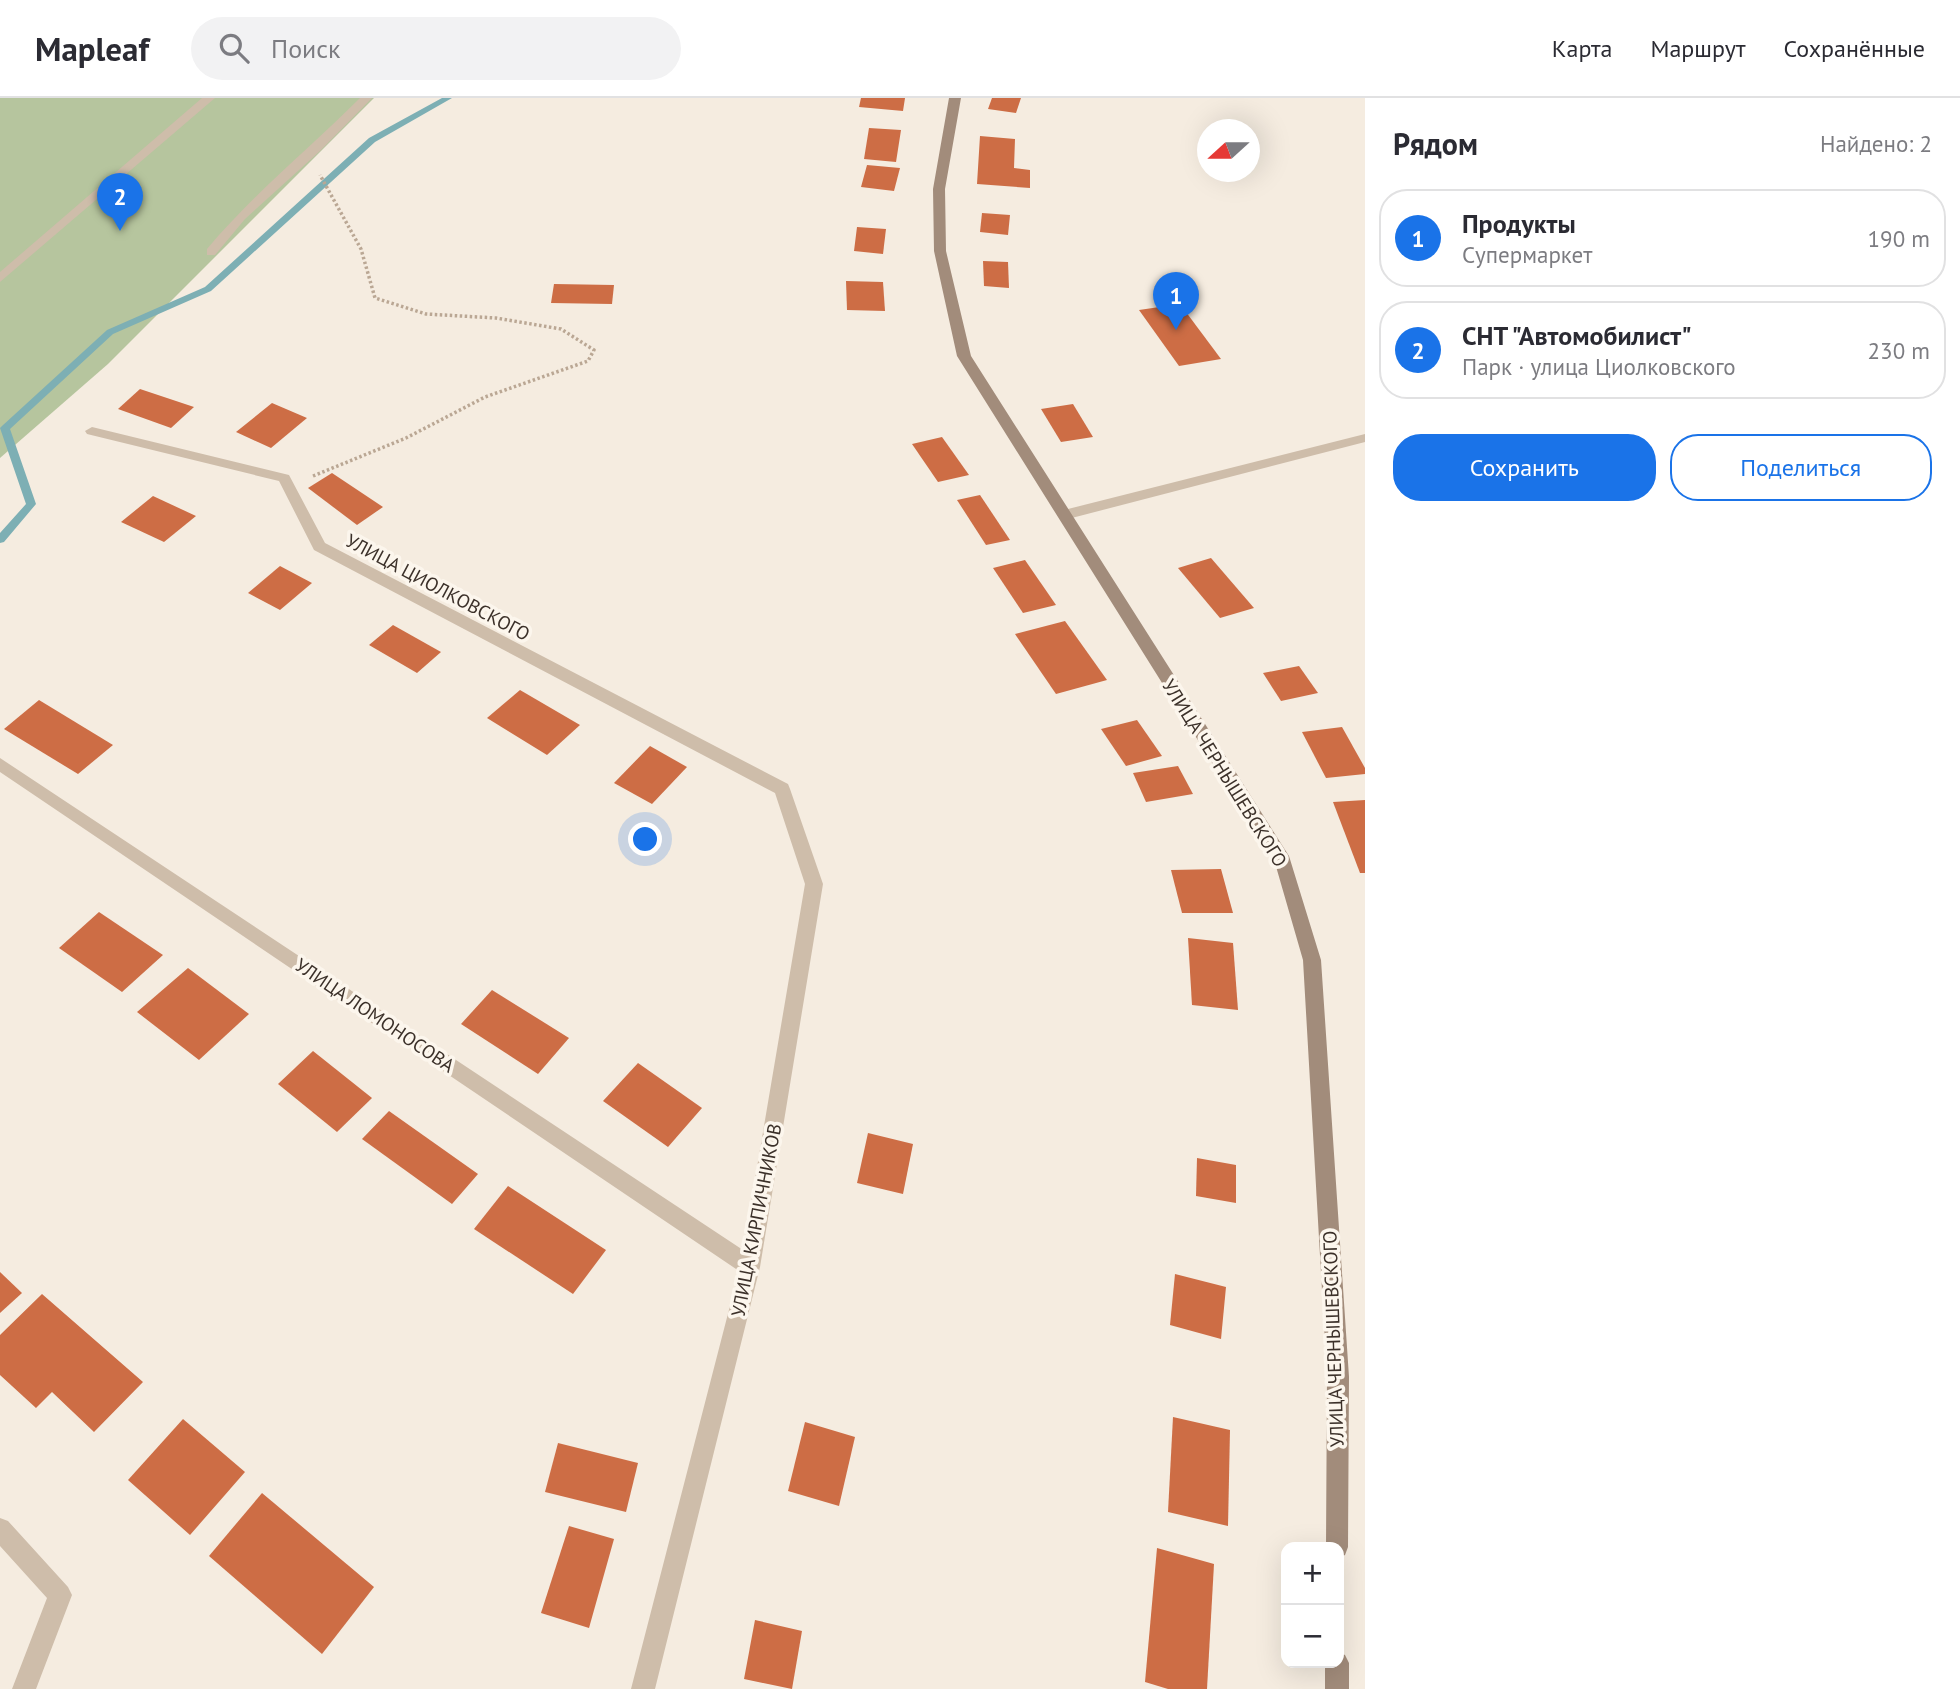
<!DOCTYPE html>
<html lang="ru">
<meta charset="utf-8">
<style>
:root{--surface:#fff;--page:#f2f2f3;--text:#2b2b33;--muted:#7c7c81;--line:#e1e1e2;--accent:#1a73e8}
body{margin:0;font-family:"PT Sans",sans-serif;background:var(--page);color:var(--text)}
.controls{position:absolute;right:21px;bottom:21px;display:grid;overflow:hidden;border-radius:14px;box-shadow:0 7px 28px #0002}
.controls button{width:63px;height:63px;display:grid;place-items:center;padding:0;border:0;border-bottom:2px solid var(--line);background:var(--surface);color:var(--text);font:35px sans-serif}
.compass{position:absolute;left:1197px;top:21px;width:63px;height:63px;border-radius:50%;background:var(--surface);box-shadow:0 7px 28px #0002;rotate:249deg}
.you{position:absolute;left:646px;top:742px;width:24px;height:24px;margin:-18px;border:5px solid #fff;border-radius:50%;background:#1a73e8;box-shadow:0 0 0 10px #1a73e833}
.badge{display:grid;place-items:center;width:46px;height:46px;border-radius:50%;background:var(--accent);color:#fff;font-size:23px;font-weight:700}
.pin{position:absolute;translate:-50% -58px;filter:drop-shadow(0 2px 4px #0008)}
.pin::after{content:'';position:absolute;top:37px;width:24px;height:21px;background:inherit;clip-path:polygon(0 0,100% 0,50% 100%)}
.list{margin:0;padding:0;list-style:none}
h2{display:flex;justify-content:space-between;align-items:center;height:91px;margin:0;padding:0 28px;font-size:30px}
h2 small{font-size:23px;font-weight:400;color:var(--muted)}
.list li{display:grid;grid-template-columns:46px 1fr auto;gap:21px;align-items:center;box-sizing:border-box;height:98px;margin:0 14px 14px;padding:0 14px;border:2px solid var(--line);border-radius:28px}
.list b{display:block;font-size:26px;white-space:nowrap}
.list p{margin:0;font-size:23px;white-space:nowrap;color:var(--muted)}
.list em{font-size:23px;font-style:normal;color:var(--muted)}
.actions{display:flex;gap:14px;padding:21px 28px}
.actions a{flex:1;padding:16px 0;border:2px solid var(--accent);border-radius:28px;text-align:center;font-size:24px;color:var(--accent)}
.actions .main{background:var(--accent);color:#fff}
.icon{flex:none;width:38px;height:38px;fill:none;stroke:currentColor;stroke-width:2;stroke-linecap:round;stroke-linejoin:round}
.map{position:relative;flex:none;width:1365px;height:1591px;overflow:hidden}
header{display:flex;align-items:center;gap:42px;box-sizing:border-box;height:98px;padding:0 35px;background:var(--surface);border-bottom:2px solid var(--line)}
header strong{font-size:33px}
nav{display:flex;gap:38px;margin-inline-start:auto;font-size:24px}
.search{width:490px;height:63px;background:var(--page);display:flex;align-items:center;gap:18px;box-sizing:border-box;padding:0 24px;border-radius:38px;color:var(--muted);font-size:26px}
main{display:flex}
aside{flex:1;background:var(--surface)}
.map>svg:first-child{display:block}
.green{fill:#b6c59e}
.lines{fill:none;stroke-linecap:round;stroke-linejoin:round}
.stream{fill:#7dafb4;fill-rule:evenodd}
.building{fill:#cd6d45}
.path{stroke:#baa794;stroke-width:3.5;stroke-dasharray:2.5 2.5;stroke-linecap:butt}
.minor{fill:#cebdaa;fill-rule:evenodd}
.secondary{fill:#a28c7b;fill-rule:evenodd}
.labels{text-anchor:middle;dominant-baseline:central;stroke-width:7;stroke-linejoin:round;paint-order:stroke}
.street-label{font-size:19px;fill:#3c312a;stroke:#fcf6ed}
</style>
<header>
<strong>Mapleaf</strong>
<div class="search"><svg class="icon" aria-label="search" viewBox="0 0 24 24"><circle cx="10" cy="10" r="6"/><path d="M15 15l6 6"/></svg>Поиск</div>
<nav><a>Карта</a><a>Маршрут</a><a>Сохранённые</a></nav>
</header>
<main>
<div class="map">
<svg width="1365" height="1591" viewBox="0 0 1365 1591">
<rect width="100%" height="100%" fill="#f5ece0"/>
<path class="green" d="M0,0H374L108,266L0,360Z"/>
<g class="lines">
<path class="stream" d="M442,0H452L375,44L211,193L113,236L10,331L36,406L4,444L0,445V435L26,406L0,330L2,328L107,232L205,189L369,40Z"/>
</g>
<g class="building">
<path d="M861,0H905L903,13L859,9Z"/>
<path d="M992,0H1021L1016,15L988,11Z"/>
<path d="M869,30L901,32L896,64L864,61Z"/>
<path d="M980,38L1015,41L1014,70L1030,72V90L977,86Z"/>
<path d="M867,67L900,70L894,93L861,89Z"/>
<path d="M982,115L1010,117L1008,137L980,134Z"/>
<path d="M857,129L886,131L883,156L854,153Z"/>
<path d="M983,163L1008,164L1009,190L984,188Z"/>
<path d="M846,183L883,184L885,213L847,212Z"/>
<path d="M554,186L614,187L612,206L551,205Z"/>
<path d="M1180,206L1221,261L1179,268L1139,212Z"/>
<path d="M140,291L194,309L171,330L118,311Z"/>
<path d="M272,305L307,320L271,350L236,334Z"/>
<path d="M1073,306L1093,339L1061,344L1041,311Z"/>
<path d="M942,339L969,377L938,384L912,346Z"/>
<path d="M332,375L383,409L357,427L308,390Z"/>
<path d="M980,397L1010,442L986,447L957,402Z"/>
<path d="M153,398L196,418L164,444L121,424Z"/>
<path d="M1211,460L1254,510L1220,520L1178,470Z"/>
<path d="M1025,462L1056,507L1023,515L993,470Z"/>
<path d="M280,468L312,485L280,512L248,495Z"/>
<path d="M1065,523L1107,582L1056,596L1015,536Z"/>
<path d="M393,527L441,554L417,575L369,547Z"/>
<path d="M1299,568L1318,595L1281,603L1263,575Z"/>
<path d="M520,592L580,627L547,657L487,620Z"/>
<path d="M39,602L113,647L78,676L4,631Z"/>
<path d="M1137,622L1162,658L1126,668L1101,631Z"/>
<path d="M1342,629L1365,670V676L1326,680L1302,634Z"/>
<path d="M650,648L687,669L652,706L614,685Z"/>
<path d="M1178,668L1193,696L1146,704L1133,675Z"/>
<path d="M1365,702V775H1360L1333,704Z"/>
<path d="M1221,771L1233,815H1182L1171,772Z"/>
<path d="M99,814L163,857L122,894L59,850Z"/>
<path d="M1188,840L1233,845L1238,912L1192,907Z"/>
<path d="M188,870L249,916L199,962L137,914Z"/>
<path d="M492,892L569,940L538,976L461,926Z"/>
<path d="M313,953L372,1000L337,1034L278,986Z"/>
<path d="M638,965L702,1010L668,1049L603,1003Z"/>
<path d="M389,1013L478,1076L452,1106L362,1041Z"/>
<path d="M868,1035L913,1046L903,1096L857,1085Z"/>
<path d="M1197,1060L1236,1067V1105L1196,1098Z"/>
<path d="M508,1088L606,1152L573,1196L474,1131Z"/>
<path d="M0,1174L22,1195L0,1215Z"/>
<path d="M1175,1176L1226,1189L1221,1241L1170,1227Z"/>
<path d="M42,1196L143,1284L94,1334L52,1294L36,1310L0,1277V1237Z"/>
<path d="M1173,1319L1230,1332L1228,1428L1168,1414Z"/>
<path d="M183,1321L245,1374L190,1437L128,1382Z"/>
<path d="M805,1324L855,1339L839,1408L788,1393Z"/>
<path d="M558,1345L638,1365L626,1414L545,1394Z"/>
<path d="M262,1395L374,1489L322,1556L209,1458Z"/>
<path d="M569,1428L614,1441L589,1530L541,1515Z"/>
<path d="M1157,1450L1214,1466L1207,1591H1168L1145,1584Z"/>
<path d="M755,1522L802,1533L792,1591L744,1581Z"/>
</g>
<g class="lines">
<path class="path" d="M313,378L406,340L485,299L588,263L594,252L561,231L496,220L426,216L375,200L361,151L320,77"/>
<g class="minor">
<path d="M202,0H215L0,184V174Z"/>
<path d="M360,0H372L320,53L245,121L215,157H207V151C253,96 309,51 360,0Z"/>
<path d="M92,329L289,377L325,445L788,686L790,691L823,786L760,1169L655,1591H631L739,1173L0,674V660L743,1152L805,786L775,695L314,452L279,383L87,336L85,333Z"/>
<path d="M1365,336V344L1064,422L1057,417L1064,412Z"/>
<path d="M0,1420L8,1423L68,1489L72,1497L36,1591H12L47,1500L0,1448Z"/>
</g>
<g class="secondary">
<path d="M949,0H961L945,91L946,153L971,258L1289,758L1321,862L1349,1279L1348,1449L1345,1457L1339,1460V1449H1326L1327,1279L1303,862L1275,765L957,258L934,153L933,91Z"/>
<path d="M1339,1554L1345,1557L1349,1565V1591H1325V1565H1339Z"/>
</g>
</g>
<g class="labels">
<g class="street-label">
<text transform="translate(438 489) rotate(28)">УЛИЦА ЦИОЛКОВСКОГО</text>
<text transform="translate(1225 675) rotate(58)">УЛИЦА ЧЕРНЫШЕВСКОГО</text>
<text transform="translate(375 917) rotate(34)">УЛИЦА ЛОМОНОСОВА</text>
<text transform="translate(756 1122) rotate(-79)">УЛИЦА КИРПИЧНИКОВ</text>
<text transform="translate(1333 1241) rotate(-92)">УЛИЦА ЧЕРНЫШЕВСКОГО</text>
</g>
</g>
</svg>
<div class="controls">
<button>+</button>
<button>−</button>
</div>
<svg class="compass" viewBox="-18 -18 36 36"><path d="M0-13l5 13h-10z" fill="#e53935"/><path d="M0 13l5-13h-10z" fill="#7c7c81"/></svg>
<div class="you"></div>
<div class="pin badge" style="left:1176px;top:232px">1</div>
<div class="pin badge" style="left:120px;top:133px">2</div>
</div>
<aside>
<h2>Рядом<small>Найдено: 2</small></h2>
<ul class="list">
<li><span class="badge">1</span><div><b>Продукты</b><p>Супермаркет</p></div><em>190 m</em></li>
<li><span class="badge">2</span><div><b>СНТ &quot;Автомобилист&quot;</b><p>Парк · улица Циолковского</p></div><em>230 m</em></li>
</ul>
<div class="actions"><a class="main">Сохранить</a><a>Поделиться</a></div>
</aside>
</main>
